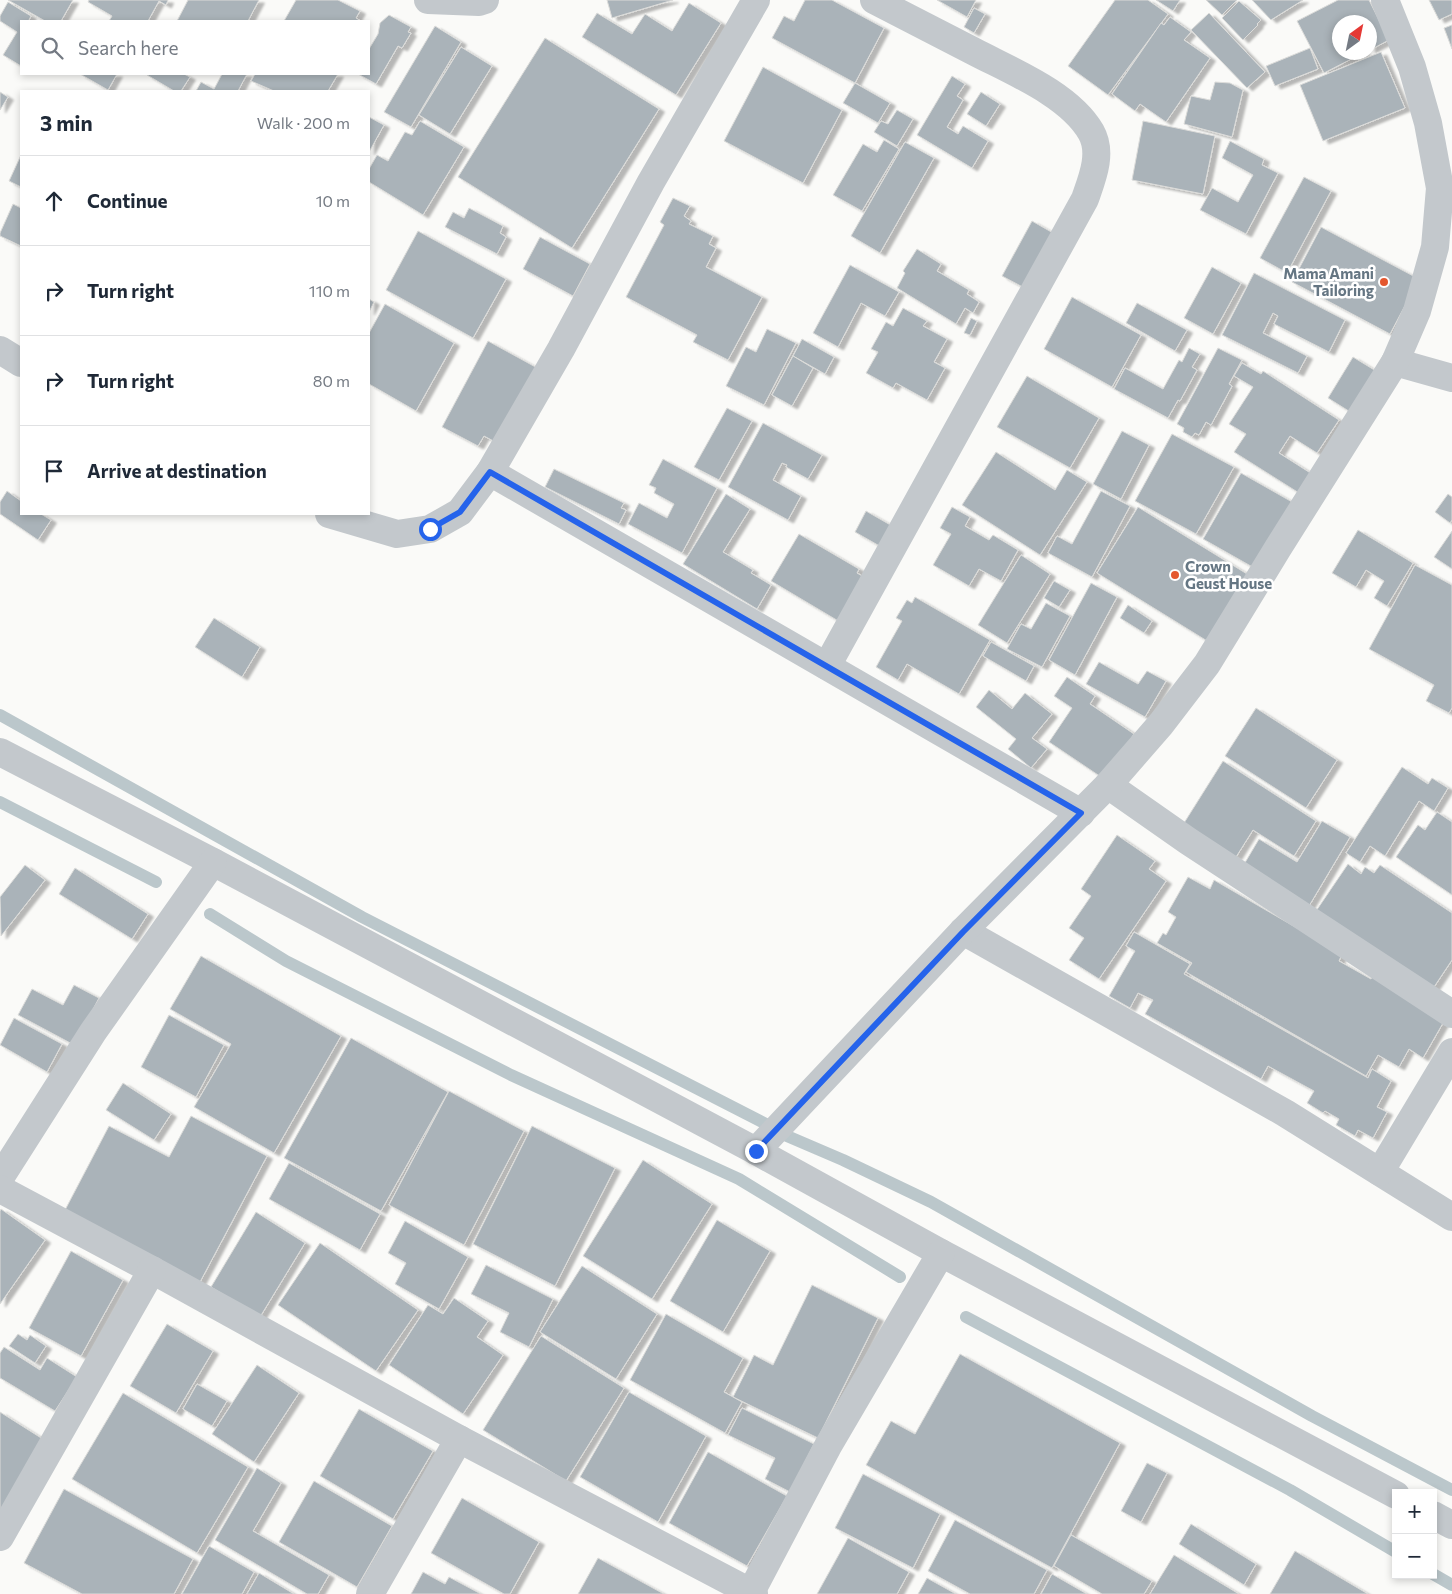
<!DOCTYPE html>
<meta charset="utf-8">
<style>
:root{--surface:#fff;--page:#f6f6f7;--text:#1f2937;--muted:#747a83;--line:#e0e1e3}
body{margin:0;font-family:Commissioner,sans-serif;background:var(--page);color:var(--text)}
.controls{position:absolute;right:15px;bottom:15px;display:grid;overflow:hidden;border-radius:0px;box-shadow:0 2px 8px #0003}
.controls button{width:45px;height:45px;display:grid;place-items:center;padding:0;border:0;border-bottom:1px solid var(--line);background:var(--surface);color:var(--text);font:25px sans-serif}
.compass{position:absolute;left:1332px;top:15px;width:45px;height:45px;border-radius:50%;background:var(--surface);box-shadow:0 2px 8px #0003;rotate:33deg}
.stop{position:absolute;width:15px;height:15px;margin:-11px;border:4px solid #2563eb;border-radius:50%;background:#fff}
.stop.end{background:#2563eb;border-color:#fff;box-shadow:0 1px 5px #0008}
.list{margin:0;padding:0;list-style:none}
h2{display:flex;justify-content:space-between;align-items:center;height:65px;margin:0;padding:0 20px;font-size:21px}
h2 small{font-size:16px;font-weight:400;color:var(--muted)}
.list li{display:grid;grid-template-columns:32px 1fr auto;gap:15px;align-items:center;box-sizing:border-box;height:90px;padding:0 20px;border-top:1px solid var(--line)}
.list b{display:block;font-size:19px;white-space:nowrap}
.list em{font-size:16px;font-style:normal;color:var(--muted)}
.icon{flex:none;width:28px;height:28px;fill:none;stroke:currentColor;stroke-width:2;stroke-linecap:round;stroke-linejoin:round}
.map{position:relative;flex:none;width:1452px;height:1594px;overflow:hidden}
.search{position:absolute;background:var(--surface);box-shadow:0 2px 8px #0003;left:20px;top:20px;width:350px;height:55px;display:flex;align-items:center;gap:12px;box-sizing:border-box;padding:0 18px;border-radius:0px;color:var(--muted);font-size:19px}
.panel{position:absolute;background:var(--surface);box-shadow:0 2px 8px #0003;left:20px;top:90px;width:350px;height:425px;border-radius:0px}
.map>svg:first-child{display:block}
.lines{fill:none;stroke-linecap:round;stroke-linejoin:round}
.stream{stroke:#bbc7cb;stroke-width:12}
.building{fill:#aab3b9;stroke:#dcdcda;filter:url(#shadow)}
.minor{stroke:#c3c8cc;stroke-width:28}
.route{stroke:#2563eb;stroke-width:6}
.poi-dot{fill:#e4572e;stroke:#fff;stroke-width:2}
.labels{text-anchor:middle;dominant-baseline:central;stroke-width:5;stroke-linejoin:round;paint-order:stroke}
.poi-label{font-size:15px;font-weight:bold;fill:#657683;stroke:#fff;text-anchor:end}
</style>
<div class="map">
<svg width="1452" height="1594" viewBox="0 0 1452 1594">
<defs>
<filter id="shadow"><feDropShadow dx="5.5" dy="3" stdDeviation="1" flood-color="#0004"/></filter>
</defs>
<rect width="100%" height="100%" fill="#fafaf8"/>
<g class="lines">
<g class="stream">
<path d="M0,715L362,917L766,1124"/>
<path d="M0,802L156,882"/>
<path d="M210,914L286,961L511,1075L739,1179L900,1277"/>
<path d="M787,1136L843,1160L931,1202L1312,1416L1452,1490"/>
<path d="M966,1317L1290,1490L1396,1552"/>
<path d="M1433,1574L1452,1585"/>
</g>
</g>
<g class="building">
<path d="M8,0H73L61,21H45Z"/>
<path d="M89,0H168L166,5L159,1L148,21H109L112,16L88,2Z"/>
<path d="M188,0H259L248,21H177Z"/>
<path d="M296,0H338L360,11L356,18L361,21H284Z"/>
<path d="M607,0H673L612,18Z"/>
<path d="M805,0H832L884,28L855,83L772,38L784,16L794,21Z"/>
<path d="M937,0H976L967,17Z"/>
<path d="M1115,0H1148L1168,14L1108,95L1068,66Z"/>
<path d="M1156,0H1180L1173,11Z"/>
<path d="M1206,0H1237L1222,15Z"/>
<path d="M1252,0H1303L1271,20Z"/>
<path d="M1338,0H1369L1389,40L1370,50V22H1340V52H1365L1324,73L1297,21Z"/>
<path d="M1429,0H1452V14L1439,20Z"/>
<path d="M1239,1L1261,20L1257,24L1258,25L1243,40L1222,18Z"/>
<path d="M8,2L31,16L29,20L31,21H21V66L3,55L17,32L0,21V16Z"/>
<path d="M689,3L721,23L676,95L582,37L597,13L632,34L645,14L672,31Z"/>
<path d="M974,8L985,14L974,33L964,27Z"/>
<path d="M1209,13L1265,72L1247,88L1191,30Z"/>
<path d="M389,15L411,27L408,32L411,33L402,48L398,46L376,84L358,74H369V49L378,34L380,23Z"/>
<path d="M1170,17L1191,32L1184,40L1210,58L1166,122L1140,104L1135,111L1112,94L1161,23L1164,25Z"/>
<path d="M1452,25V49L1444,28Z"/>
<path d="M435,26L461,42L411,127L384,112Z"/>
<path d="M545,38L659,109L572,248L458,177Z"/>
<path d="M461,47L492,66L450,134L419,115Z"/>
<path d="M1310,48L1318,69L1275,86L1266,66Z"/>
<path d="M1381,52L1405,108L1323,141L1300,85Z"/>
<path d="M763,67L842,110L803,183L724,141Z"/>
<path d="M80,74H117L108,90Z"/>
<path d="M148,74H184L190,77L181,91H174L147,75Z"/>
<path d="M222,74H247L238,91H196L201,82L214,89Z"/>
<path d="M255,74H338L328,91H274L251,81Z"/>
<path d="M952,76L965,84L957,96L963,100L947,127L958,134L963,126L988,141L972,168L917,135Z"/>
<path d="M1215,82L1230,83L1243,90L1232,137L1184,124L1191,96L1210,100Z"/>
<path d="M855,83L890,103L878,123L843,103Z"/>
<path d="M0,92L8,97L0,110Z"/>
<path d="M981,92L1000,104L986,126L967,114Z"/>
<path d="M897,110L913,119L897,146L874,132L881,121L888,124Z"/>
<path d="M369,117L384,125L369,152Z"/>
<path d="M420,121L464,147L423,215L369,182V169L377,155L388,161L405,132L412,135Z"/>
<path d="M1143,121L1215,136L1203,194L1132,180Z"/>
<path d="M884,140L899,149L862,211L833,195L863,144L877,152Z"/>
<path d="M1230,141L1264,159L1262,165L1278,173L1246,234L1200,210L1212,188L1238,202L1253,175L1222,158Z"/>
<path d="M905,142L934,158L880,253L851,236Z"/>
<path d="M21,155V187L9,181Z"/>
<path d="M1304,177L1331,191L1287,273L1260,258Z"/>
<path d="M673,198L690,206L684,216L691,221L689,224L713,236L709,244L716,248L706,267L762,297L728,360L693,342L697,335L626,297L664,225L660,222Z"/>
<path d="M13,204L21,208V246L0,236V233Z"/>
<path d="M469,208L503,226L500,233L506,237L497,254L445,227L453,212L464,218Z"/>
<path d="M1032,221L1062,238L1032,292L1002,276Z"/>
<path d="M1321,227L1419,279L1390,334L1292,282Z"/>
<path d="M418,231L506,279L473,338L386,290Z"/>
<path d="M540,237L590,264L573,296L523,269Z"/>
<path d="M917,249L941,264L937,271L969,290L967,294L979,302L973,313L965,308L956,324L897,288L905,273L903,271Z"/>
<path d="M850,265L899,292L885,316L861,303L838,347L813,333Z"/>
<path d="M1212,267L1241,283L1213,334L1184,318Z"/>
<path d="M1254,273L1345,320L1329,352L1274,324L1278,316L1273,313L1263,333L1307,356L1298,373L1222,335Z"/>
<path d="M1072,297L1141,335L1112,387L1044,349Z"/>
<path d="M369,299L374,302L369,312Z"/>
<path d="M1137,303L1187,330L1175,351L1126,323Z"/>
<path d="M385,304L454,343L416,411L369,384V333Z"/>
<path d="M903,308L927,321L923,326L947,339L934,362L945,368L927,400L896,383L893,388L866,373L878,352L871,349L886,322L893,326Z"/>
<path d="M971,318L977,321L970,335L964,333Z"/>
<path d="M767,329L796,343L764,405L726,386L746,347L756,352Z"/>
<path d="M802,339L834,357L825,374L793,356Z"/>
<path d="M488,341L541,370L501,445L484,436L478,446L442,427Z"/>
<path d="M1189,348L1200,354L1192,367L1197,370L1180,401L1178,400L1168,418L1114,389L1125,368L1163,389L1179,360L1182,362Z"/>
<path d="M1218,348L1242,360L1229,384L1232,386L1211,425L1206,422L1199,435L1195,433L1192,437L1183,432L1184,428L1177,424Z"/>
<path d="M793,356L813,368L792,406L772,395Z"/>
<path d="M1353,357L1381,374L1355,415L1328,398Z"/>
<path d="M1242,363L1261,374L1263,371L1339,420L1317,453L1290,436L1279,453L1312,474L1299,493L1234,452L1246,434L1229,424L1253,387L1234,376Z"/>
<path d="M1027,376L1099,418L1070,468L997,427Z"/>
<path d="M727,408L752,421L719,480L694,467Z"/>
<path d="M763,423L822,455L808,479L786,467L787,465L782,463L773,480L801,496L788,520L728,487Z"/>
<path d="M1122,431L1149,445L1121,499L1093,484Z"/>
<path d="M1172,434L1234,467L1196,534L1135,501Z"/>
<path d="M996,452L1055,490L1067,470L1087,482L1040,555L962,505Z"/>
<path d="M663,459L717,488L682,553L628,524L639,503L667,518L674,504L654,493L656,488L649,485Z"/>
<path d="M554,469L624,503L621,508L626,510L619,524L545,487Z"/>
<path d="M1241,473L1294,503L1256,569L1203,539Z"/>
<path d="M7,491L21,501V514H41L51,520L38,540L0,514V502Z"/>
<path d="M1101,491L1130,506L1092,577L1048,553L1057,536L1072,544Z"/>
<path d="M726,494L750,509L723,552L753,570L751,573L771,585L757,609L683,564Z"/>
<path d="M1448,494L1452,497V520L1450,523L1435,512Z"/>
<path d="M952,507L970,517L965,526L989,540L993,535L1018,550L1001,581L979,569L969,586L933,565L951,534L940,528Z"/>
<path d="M1138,507L1252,577L1212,644L1097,573Z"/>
<path d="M866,511L894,527L883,548L855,532Z"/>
<path d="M1358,530L1413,563L1387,606L1374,598L1384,581L1366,570L1356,587L1332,573Z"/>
<path d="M1452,531V569L1434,557Z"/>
<path d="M799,534L859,569L857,573L871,581L845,625L771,581Z"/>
<path d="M1021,555L1050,574L1007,643L978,625Z"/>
<path d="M1415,565L1452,585V708L1449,713L1426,701L1434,685L1369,649Z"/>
<path d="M1054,581L1070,590L1059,607L1044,598Z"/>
<path d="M1091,583L1117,597L1075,675L1049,660Z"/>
<path d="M915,597L990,640L959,694L907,664L898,680L876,667L902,621L896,618L907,600L912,603Z"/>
<path d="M1046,603L1070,616L1042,667L1007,649L1021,624L1031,629Z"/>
<path d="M1128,605L1152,621L1144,633L1120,618Z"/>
<path d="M214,618L260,647L242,677L195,647Z"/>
<path d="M991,642L1034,666L1026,681L983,656Z"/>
<path d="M1099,662L1138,684L1147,671L1166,681L1145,717L1086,684Z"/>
<path d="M1067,677L1095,696L1090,704L1134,734L1104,779L1049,742L1072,708L1054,696Z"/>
<path d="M989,690L1012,709L1025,693L1052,714L1032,738L1047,749L1031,768L1008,749L1016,739L976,707Z"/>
<path d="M1256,708L1337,760L1306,808L1225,756Z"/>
<path d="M1223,761L1316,821L1294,856L1253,830L1236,857L1184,823Z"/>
<path d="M1402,767L1428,784L1432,778L1448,788L1434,811L1419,801L1385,856L1370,846L1360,862L1346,853Z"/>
<path d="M1437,812L1452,822V895L1396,857L1418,825L1425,830Z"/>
<path d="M1322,821L1350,837L1309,906L1243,866L1259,839L1297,862Z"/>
<path d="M1117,835L1155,861L1149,869L1166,881L1099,979L1069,960L1084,938L1069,928L1091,896L1081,889Z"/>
<path d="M1348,864L1361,874L1365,867L1374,873L1380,865L1452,913V960L1432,990L1316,911Z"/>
<path d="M25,865L45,880L1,936L0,897Z"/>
<path d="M75,868L148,914L132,939L59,894Z"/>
<path d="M1188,877L1210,889L1214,880L1342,954L1339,961L1371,979L1373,974L1443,1023L1423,1058L1409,1049L1399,1067L1378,1055L1366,1076L1186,972L1192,963L1157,943L1163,933L1166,935L1176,917L1168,912Z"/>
<path d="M1134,932L1190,964L1184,974L1368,1078L1372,1069L1391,1081L1377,1107L1387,1112L1373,1138L1358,1130L1355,1136L1336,1125L1339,1119L1325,1111L1323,1113L1307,1103L1314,1091L1268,1066L1261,1079L1145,1014L1153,1000L1138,993L1130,1008L1109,996L1135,951L1126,946Z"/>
<path d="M201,956L341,1036L274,1153L194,1107L231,1044L170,1009Z"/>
<path d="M74,985L99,998L74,1045L18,1015L32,989L63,1005Z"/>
<path d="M169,1015L224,1045L196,1097L141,1067Z"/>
<path d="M14,1018L62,1044L47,1072L0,1045Z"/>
<path d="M351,1038L448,1092L381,1211L284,1158Z"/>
<path d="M123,1083L171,1114L154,1140L106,1110Z"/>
<path d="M449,1091L524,1131L464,1245L389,1205Z"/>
<path d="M191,1116L267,1156L200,1282L65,1210L109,1126L169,1157Z"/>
<path d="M532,1126L615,1168L555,1286L473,1244Z"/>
<path d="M643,1160L712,1204L652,1299L583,1256Z"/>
<path d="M289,1163L380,1214L360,1250L269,1199Z"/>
<path d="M1,1209L45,1240L0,1304V1211Z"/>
<path d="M256,1212L305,1243L260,1317L211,1287Z"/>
<path d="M717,1220L770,1251L723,1332L670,1301Z"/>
<path d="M405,1221L468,1257L439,1309L395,1284L406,1263L388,1253Z"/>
<path d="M320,1243L418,1310L376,1371L278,1305Z"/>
<path d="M71,1251L123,1280L81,1356L29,1328Z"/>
<path d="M486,1265L553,1299L529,1347L500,1332L509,1313L471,1294Z"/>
<path d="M582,1266L657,1314L616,1379L540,1332Z"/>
<path d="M812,1285L878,1318L818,1438L733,1397L754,1355L773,1365Z"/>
<path d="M454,1298L488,1321L477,1337L503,1355L463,1414L389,1365L428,1305L443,1314Z"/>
<path d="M666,1314L743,1358L724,1392L742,1402L725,1433L630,1380Z"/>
<path d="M167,1324L213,1351L176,1413L130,1386Z"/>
<path d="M18,1334L27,1340L30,1335L46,1346L35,1363L9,1346Z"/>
<path d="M541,1336L624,1388L566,1481L483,1430Z"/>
<path d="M4,1347L40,1370L47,1358L77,1377L55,1411L0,1378V1353Z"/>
<path d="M960,1354L1120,1443L1052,1568L866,1465L891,1421L915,1434Z"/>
<path d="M257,1365L299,1393L254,1462L212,1434Z"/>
<path d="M197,1384L227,1401L212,1426L183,1409Z"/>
<path d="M629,1392L706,1436L658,1522L580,1477Z"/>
<path d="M123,1393L248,1467L197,1553L72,1479Z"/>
<path d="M742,1408L814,1444L790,1492L765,1479L775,1458L728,1435Z"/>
<path d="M359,1409L433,1451L393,1519L320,1476Z"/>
<path d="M0,1412L46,1441L0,1517Z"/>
<path d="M708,1452L787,1496L747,1566L669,1523Z"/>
<path d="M1147,1463L1167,1473L1141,1522L1121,1511Z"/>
<path d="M257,1468L281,1483L253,1531L329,1575L318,1594H307L215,1540Z"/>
<path d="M863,1474L940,1514L913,1568L835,1528Z"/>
<path d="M314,1481L392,1526L357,1587L279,1542Z"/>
<path d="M64,1489L193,1559L174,1594H82L24,1563Z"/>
<path d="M462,1498L539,1542L510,1594H504L431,1553Z"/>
<path d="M955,1520L1047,1570L1034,1594H970L928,1571Z"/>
<path d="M1191,1524L1256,1564L1244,1585L1179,1544Z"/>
<path d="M1071,1535L1152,1581L1144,1594H1102L1054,1566Z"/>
<path d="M848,1538L909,1572L897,1594H817Z"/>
<path d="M209,1546L254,1572L242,1594H182Z"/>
<path d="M1295,1551L1368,1594H1270Z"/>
<path d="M1174,1555L1239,1594H1150Z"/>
<path d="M598,1558L664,1594H578Z"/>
<path d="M423,1572L445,1584L449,1577L481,1594H411Z"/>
<path d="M259,1573L294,1594H247Z"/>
<path d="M1052,1574L1087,1594H1041Z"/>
<path d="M927,1578L956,1594H918Z"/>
</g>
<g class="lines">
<g class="minor">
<path d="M428,0L479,2L485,0"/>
<path d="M0,350L21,363"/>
<path d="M1395,362L1452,378"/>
<path d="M490,472L1081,813"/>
<path d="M329,514L397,534L430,529L460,512L490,472L561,349L651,182L756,0"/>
<path d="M827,666L1085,199C1092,179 1103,153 1091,132C1069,94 1011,71 973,51C940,34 907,17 874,0"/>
<path d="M0,752L213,862L756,1151L941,1253L1396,1495"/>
<path d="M1108,785L1188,841L1452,1014"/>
<path d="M963,931L1285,1113L1452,1217"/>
<path d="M756,1151L963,931L1108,785L1161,724L1207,664L1278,548L1395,362L1417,311L1435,247L1440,188L1428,123L1412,67L1385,0"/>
<path d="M1380,1172L1452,1052"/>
<path d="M0,1178L93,1032L213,862"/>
<path d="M0,1189L152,1270L459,1439L754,1594"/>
<path d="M1433,1515L1452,1525"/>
<path d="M0,1537L152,1270"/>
<path d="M370,1594L459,1439"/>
<path d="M750,1594L828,1446L941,1253"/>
</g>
</g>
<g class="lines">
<path class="route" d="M430,529L460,512L490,472L1081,813L963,932L756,1151"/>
</g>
<g class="poi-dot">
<circle cx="1384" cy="282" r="5"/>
<circle cx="1175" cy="575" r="5"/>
</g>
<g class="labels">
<g class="poi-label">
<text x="1374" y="273">Mama Amani<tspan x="1374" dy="17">Tailoring</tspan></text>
<text x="1185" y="566" text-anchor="start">Crown<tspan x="1185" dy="17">Geust House</tspan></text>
</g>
</g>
</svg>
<div class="controls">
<button>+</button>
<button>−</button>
</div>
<svg class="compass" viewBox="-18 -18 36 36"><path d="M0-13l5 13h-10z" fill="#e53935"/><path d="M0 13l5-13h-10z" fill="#747a83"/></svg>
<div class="stop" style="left:430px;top:529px"></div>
<div class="stop end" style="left:756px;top:1151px"></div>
<div class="search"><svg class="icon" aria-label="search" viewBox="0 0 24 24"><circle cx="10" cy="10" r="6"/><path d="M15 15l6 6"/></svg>Search here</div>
<section class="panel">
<h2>3 min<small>Walk · 200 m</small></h2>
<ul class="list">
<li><svg class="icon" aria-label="ahead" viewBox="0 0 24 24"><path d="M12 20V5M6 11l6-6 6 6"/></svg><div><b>Continue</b></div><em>10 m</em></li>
<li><svg class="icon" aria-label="right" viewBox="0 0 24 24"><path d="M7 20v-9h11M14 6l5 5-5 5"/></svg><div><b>Turn right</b></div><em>110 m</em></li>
<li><svg class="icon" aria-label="right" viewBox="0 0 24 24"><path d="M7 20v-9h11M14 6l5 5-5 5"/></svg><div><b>Turn right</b></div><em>80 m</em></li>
<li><svg class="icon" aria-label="arrive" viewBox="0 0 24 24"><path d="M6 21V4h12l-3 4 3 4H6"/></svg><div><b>Arrive at destination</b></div></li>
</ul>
</section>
</div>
